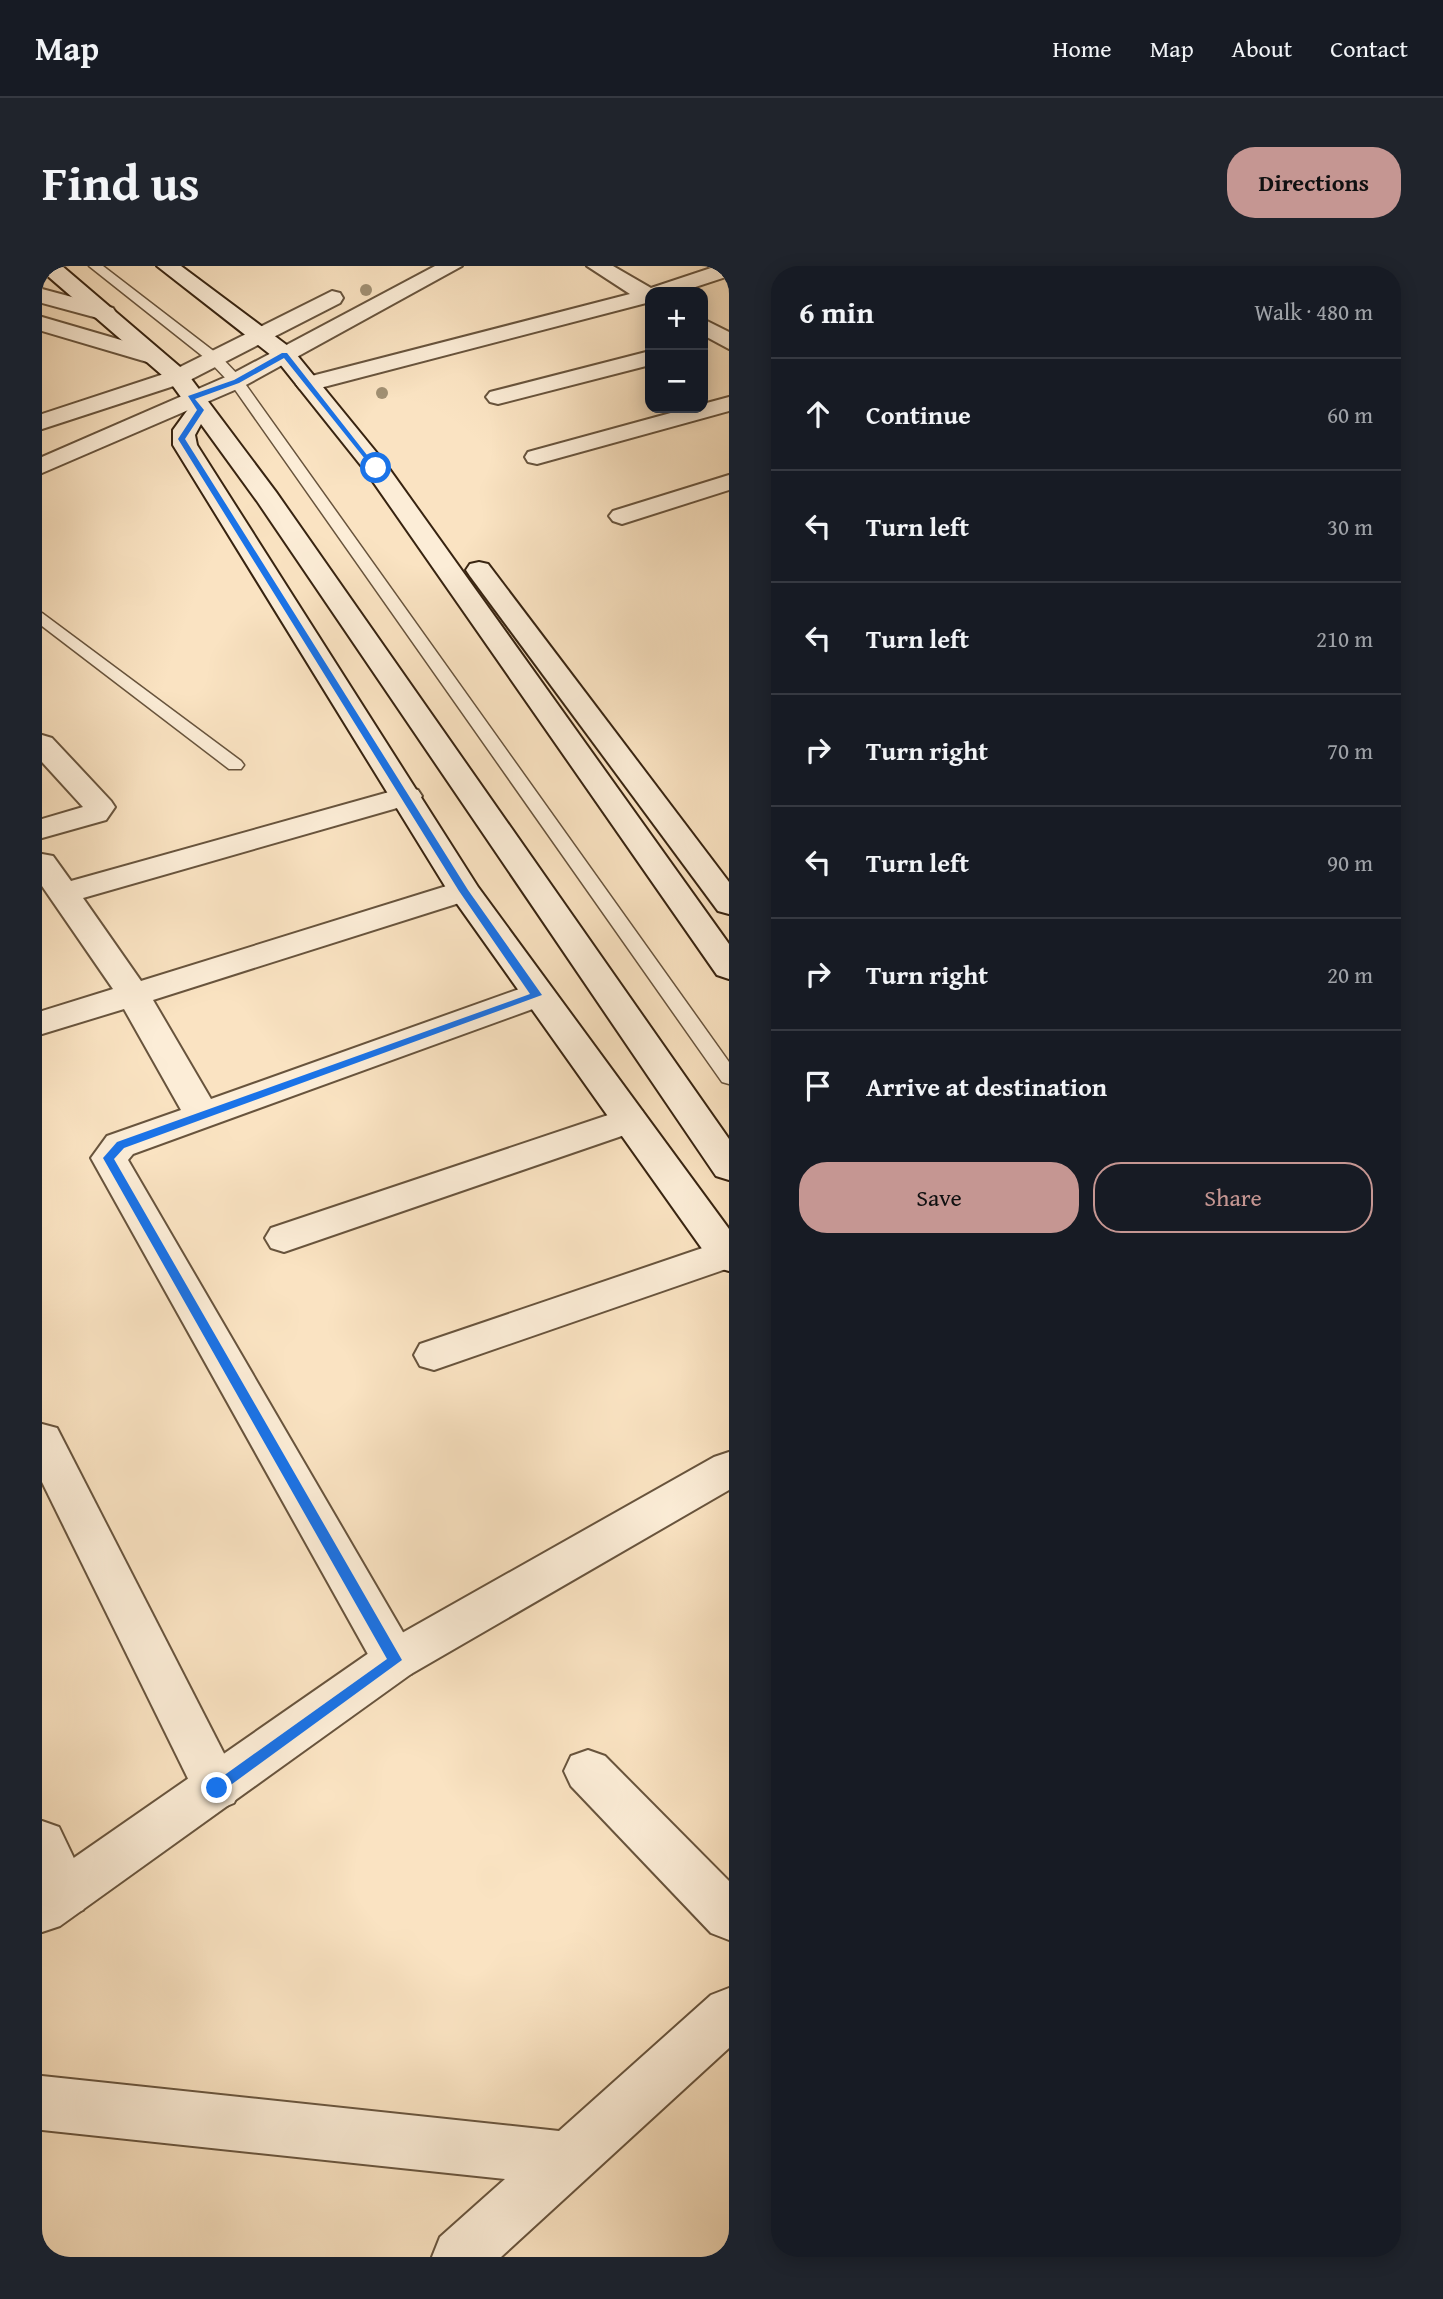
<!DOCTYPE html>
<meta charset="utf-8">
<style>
:root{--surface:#171b24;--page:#20242c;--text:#f1f3f6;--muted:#9ea1a6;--line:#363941;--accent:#c59692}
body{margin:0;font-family:"Gentium Book Plus",serif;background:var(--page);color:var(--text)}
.controls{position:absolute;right:21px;top:21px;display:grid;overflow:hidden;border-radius:14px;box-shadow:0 4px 18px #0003}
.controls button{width:63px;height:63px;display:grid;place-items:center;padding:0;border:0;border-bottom:2px solid var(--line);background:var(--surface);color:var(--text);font:35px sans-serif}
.stop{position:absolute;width:21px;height:21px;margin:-16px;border:5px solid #1a73e8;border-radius:50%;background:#fff}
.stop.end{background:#1a73e8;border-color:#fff;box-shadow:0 2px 7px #0008}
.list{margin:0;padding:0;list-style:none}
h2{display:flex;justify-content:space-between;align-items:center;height:91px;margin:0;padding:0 28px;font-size:30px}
h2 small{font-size:23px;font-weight:400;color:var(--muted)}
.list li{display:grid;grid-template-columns:46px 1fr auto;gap:21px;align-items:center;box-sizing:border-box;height:112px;padding:0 28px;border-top:2px solid var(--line)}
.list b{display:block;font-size:26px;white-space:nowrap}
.list em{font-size:23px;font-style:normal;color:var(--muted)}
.actions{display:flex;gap:14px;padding:21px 28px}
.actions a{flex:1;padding:16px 0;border:2px solid var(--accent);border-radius:28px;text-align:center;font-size:24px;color:var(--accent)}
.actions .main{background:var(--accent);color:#111}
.icon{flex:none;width:38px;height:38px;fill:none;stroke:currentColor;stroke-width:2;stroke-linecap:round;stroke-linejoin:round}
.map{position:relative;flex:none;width:687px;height:1991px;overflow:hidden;border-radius:28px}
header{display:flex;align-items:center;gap:42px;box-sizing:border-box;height:98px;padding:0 35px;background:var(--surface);border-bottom:2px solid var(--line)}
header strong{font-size:33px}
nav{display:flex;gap:38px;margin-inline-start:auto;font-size:24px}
.intro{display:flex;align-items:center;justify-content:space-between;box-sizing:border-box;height:168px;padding:0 42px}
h1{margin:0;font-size:49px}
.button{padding:18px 32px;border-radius:28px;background:var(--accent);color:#111;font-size:24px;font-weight:700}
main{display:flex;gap:42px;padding:0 42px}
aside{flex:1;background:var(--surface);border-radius:28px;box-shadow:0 4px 18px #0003}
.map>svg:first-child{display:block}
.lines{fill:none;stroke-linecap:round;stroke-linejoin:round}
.service-casing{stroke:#68543d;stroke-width:3}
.minor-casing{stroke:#68543d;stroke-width:4}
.tertiary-casing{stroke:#68543d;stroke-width:4}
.secondary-casing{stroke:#382411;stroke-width:4}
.service{fill:#fcedd7;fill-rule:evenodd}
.minor{fill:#fcedd7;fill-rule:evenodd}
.tertiary{fill:#fcedd7;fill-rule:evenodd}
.secondary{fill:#fcedd7;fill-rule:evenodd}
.tree{fill:#a19073}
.route{fill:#1a73e8}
</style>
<header>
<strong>Map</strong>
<nav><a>Home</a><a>Map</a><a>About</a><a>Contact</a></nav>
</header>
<div class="intro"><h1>Find us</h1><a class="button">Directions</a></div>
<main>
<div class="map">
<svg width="687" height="1991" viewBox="0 0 687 1991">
<rect width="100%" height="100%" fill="#fae3c2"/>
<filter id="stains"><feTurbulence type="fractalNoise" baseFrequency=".00286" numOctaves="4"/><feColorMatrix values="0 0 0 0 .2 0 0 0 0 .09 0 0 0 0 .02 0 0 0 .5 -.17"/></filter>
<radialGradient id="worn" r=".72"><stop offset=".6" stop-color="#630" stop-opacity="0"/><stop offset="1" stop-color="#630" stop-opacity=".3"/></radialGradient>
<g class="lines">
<defs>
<g id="service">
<path d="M47,0H61L178,90L199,112L687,796V818L680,816L189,118L168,96Z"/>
<path d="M0,347L199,495L202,499L199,503H187L0,360Z"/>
</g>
<g id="minor">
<path d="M545,0H571L609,22L675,0H687V10L638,26H608V36L274,123H258L254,118L258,113L588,28Z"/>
<path d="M0,23L71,42L74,47L63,54L0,37Z"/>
<path d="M0,51L120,86L123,91L112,98L0,65Z"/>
<path d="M661,53L687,66V83L661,69Z"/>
<path d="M608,85V99L456,138L448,136L444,131L448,126Z"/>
<path d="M687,131V145L495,198L486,196L483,191L486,186L647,142H661V138Z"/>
<path d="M687,209V224L580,258L571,255L567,250L571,245Z"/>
<path d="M0,469L10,472L69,535L73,541L64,554L0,572V553L41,541L0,496Z"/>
<path d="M365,521L376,524L380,530L376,536L41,632L99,715L411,618L422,615L433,618L438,625L433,632L111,734L169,833L483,721L495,718L507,721L512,729L507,737L91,888L86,894L369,1380L376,1394L369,1408L353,1414L337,1408L49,892L65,870L139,844L82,743L0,768V745L71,723L0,620V588L11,590L29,615Z"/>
<path d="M587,842L600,845L605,854L600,863L242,986L229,982L223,972L229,962Z"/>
<path d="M684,974L687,975V1002L392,1104L378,1100L372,1089L378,1078Z"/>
<path d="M0,1158L15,1162L192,1507L199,1522L192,1537L175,1544L158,1537L0,1216Z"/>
<path d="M546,1484L563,1490L687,1615V1674L669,1667L529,1520L522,1505L529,1490Z"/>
<path d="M0,1555L17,1561L49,1628L41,1644L24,1651L7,1644L0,1630Z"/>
<path d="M687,1722V1782L459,1991H390L398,1971L463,1913L0,1864V1810L517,1865L669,1729Z"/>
</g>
<g id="tertiary">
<path d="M393,0H420L202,120L0,207V191L186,110Z"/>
<path d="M290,25L298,27L301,32L298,37L144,116L0,163V148L128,106Z"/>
<path d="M687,1186V1224L369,1408L18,1660L0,1666V1614L337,1380L672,1191Z"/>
</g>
<g id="secondary">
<path d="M0,0H20L144,106L234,226L687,873V914L674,910L215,235L159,158L153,169L155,179L436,621L687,963V1005L673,1001L406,625L131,179V164L147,142L128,116L0,5Z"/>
<path d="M115,0H139L250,83L343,197L687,678V713L675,709L325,207L234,93Z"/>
<path d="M437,296L446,298L687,616V648L676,645L428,310L424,304L428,298Z"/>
</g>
</defs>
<use href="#service" class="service-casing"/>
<use href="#minor" class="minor-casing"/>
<use href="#tertiary" class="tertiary-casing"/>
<use href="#secondary" class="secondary-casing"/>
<use href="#service" class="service"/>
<use href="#minor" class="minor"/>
<use href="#tertiary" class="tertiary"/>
<use href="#secondary" class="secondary"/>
</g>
<g class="tree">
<circle cx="324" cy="24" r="6"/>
<circle cx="340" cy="127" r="6"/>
</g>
<path class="route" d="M240,87H245L336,203H331L242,92L197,117L153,133L162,144L143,173L426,624L500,729L82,882L72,893L360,1394L175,1529L168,1522L170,1518L345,1393L61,892L75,876L488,728L417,625L136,173L155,144L146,130L192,114Z"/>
<rect width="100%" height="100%" filter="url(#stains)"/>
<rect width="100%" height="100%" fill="url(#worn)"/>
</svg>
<div class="controls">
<button>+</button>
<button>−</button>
</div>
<div class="stop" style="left:334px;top:202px"></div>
<div class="stop end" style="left:175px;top:1522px"></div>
</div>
<aside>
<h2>6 min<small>Walk · 480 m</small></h2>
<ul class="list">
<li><svg class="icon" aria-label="ahead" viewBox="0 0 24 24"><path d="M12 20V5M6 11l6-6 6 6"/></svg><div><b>Continue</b></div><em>60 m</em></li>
<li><svg class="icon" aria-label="left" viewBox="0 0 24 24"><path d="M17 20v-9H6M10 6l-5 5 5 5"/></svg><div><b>Turn left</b></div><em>30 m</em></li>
<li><svg class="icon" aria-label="left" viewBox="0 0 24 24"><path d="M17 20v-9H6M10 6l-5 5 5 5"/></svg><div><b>Turn left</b></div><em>210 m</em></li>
<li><svg class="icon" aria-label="right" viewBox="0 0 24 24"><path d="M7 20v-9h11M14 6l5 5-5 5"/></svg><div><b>Turn right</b></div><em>70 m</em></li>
<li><svg class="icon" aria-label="left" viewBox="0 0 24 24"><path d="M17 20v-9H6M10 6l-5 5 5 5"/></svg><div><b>Turn left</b></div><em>90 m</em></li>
<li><svg class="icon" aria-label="right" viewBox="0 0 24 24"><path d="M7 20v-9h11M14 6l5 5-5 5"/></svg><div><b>Turn right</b></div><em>20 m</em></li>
<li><svg class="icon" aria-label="arrive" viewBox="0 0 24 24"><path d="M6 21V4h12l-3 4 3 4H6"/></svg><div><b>Arrive at destination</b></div></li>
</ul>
<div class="actions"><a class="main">Save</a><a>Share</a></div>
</aside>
</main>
